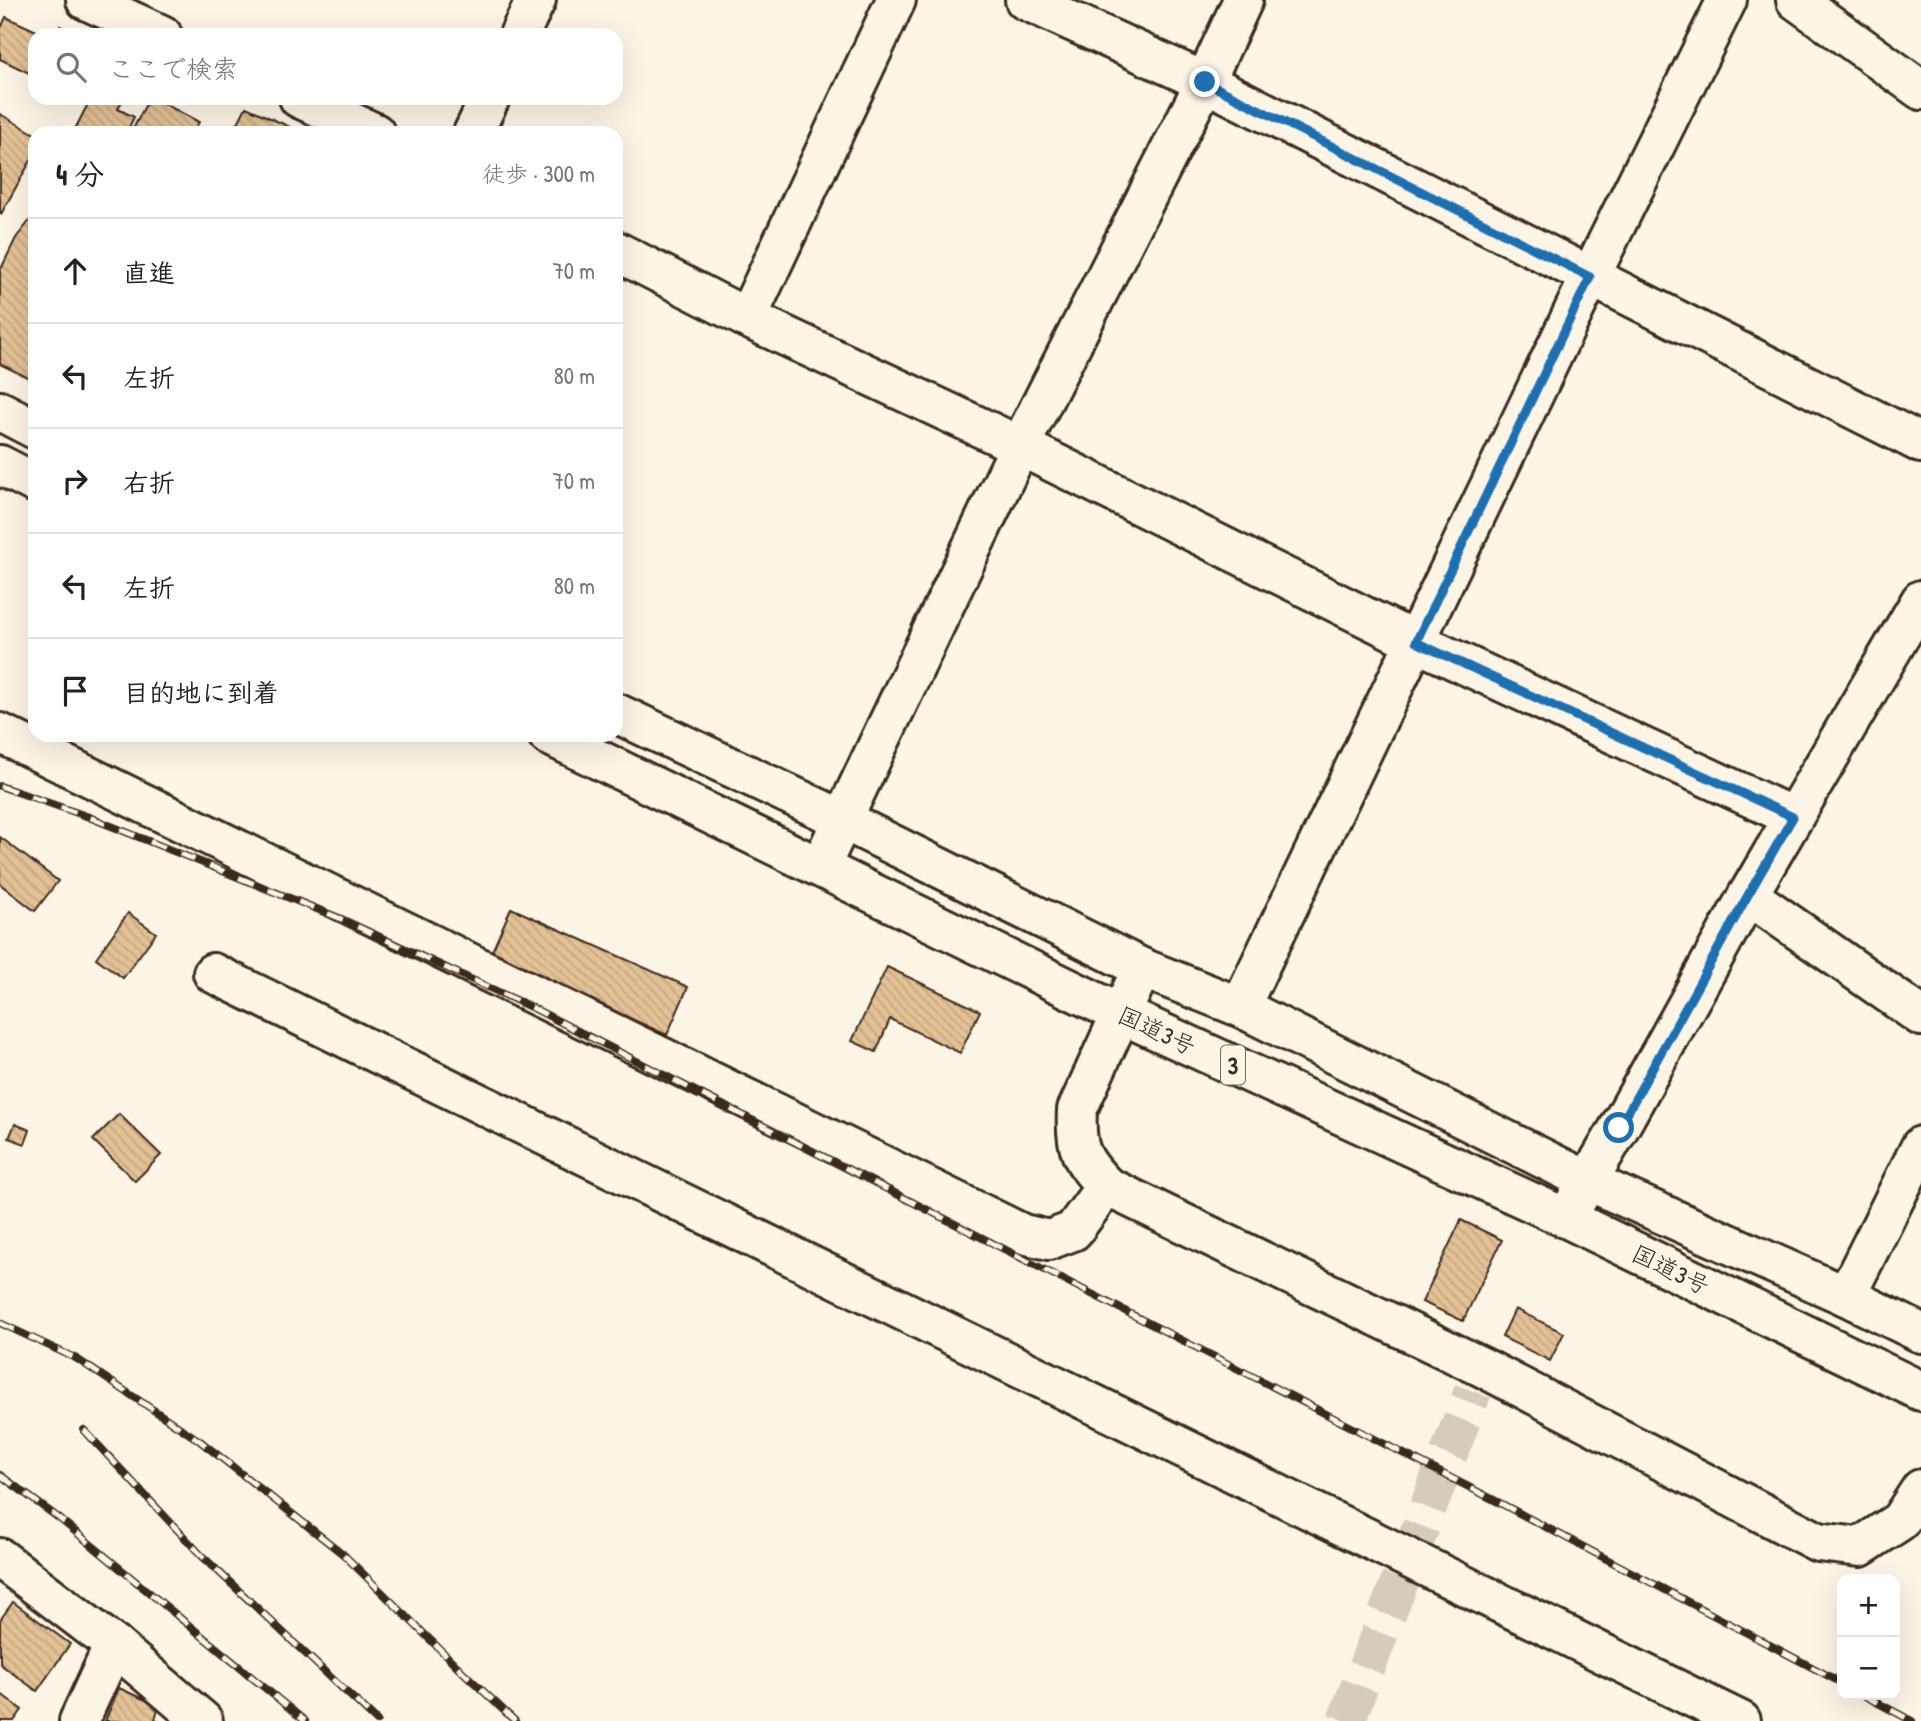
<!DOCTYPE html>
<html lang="ja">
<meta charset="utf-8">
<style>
:root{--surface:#fff;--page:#f2f2f2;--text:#222;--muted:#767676;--line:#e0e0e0}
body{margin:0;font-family:"Patrick Hand","Klee One",sans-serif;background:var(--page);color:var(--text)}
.controls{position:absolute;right:21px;bottom:21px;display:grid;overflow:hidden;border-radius:14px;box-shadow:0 7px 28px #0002}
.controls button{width:63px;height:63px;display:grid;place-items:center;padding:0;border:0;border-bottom:2px solid var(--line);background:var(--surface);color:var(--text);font:35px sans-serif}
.stop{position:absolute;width:21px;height:21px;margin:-16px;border:5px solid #1f6fb2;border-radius:50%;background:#fff}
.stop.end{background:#1f6fb2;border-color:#fff;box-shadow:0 2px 7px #0008}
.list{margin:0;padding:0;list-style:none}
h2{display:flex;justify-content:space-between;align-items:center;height:91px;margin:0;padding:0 28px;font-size:30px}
h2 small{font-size:23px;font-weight:400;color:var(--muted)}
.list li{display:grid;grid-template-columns:46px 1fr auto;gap:21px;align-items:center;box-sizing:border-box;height:105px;padding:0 28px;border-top:2px solid var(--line)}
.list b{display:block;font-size:26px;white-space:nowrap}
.list em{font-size:23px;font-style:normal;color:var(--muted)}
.icon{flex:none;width:38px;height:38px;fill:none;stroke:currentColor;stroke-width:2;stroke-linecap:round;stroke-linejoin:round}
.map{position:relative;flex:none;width:1921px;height:1721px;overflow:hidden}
.search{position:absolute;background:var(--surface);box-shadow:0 7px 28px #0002;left:28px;top:28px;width:595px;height:77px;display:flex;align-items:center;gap:18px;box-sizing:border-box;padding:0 24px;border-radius:21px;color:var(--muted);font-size:26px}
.panel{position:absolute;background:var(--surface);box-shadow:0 7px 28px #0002;left:28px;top:126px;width:595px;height:616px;border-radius:21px}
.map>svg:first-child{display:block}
.building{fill:url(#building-back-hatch);stroke:#3b2a1e;stroke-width:2}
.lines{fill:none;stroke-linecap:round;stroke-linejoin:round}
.minor-tunnel{stroke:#d5ccbd;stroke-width:38;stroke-dasharray:38 19;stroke-linecap:butt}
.minor-casing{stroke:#3b2a1e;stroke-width:44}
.highway-casing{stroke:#3b2a1e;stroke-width:44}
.minor{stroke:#fcf5e5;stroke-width:38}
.highway{stroke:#fcf5e5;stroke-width:38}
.rail-casing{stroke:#3b2a1e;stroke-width:8}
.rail{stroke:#fcf5e5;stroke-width:5;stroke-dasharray:16;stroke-linecap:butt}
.route{stroke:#1f6fb2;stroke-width:9}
.labels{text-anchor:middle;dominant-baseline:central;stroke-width:5;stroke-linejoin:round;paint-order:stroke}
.shield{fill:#fcf5e5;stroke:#75675a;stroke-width:2}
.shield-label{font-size:23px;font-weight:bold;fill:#3b2a1e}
.street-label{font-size:24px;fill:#3b2a1e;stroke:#fcf5e5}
</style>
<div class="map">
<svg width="1921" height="1721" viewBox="0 0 1921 1721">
<defs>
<pattern id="building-back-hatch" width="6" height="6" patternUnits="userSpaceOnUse" patternTransform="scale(1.75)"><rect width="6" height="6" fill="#e4c195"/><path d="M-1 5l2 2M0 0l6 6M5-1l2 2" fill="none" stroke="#c4a680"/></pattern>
</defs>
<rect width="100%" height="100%" fill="#fcf5e5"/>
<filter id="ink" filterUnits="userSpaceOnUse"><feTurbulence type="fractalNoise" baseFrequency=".0143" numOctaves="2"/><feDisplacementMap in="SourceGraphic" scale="14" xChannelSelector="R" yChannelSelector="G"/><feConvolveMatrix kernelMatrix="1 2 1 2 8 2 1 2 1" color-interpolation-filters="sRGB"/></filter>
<g filter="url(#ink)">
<g class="building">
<path d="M6,17L45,35H35V61L29,73L0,59V30Z"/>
<path d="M60,26L77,35H56Z"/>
<path d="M91,98H129L127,101L123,99L118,109L134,117L126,133H73Z"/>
<path d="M149,98H153L199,122L193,133H131Z"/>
<path d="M246,107L303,133H233Z"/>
<path d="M0,114L35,134V153L1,214L0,213Z"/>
<path d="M35,214V381L0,364V271L16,238Z"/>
<path d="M0,837L58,881L35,911L0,884Z"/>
<path d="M511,908L688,987L667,1035L490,956Z"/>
<path d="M128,913L156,933L123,978L96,958Z"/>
<path d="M887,967L980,1011L960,1053L890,1019L876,1052L852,1041Z"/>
<path d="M119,1114L161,1155L135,1181L93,1140Z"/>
<path d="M15,1124L30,1130L25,1144L9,1138Z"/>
<path d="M1461,1220L1502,1240L1463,1321L1422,1302Z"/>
<path d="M1515,1309L1564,1333L1550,1361L1502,1337Z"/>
<path d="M13,1602L70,1644L37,1691L0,1664V1620Z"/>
<path d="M119,1688L159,1706L155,1719L158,1721H105Z"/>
<path d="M0,1693L22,1710L14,1721H0Z"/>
</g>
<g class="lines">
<path class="minor-tunnel" d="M1346,1721L1473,1391"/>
<defs>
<g id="minor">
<path d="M86,0L162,35"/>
<path d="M1025,0L1205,82L1921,443"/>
<path d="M1796,0L1921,90"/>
<path d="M519,35L536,0"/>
<path d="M299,98L375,133"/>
<path d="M473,133L490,98"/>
<path d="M616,251L747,318L1020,446L1416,642L1793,817"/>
<path d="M747,318L896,0"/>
<path d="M0,733L1023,1234L1049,1240L1073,1231L1106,1186"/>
<path d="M820,867L1020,446L1205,82L1243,0"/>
<path d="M1748,895L1921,1016"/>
<path d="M1142,968L1077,1110C1075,1148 1080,1159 1106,1186L1482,1367L1818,1542L1860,1547L1900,1521L1921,1489"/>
<path d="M213,973L1741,1721"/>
<path d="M1240,1007L1590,277L1727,0"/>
<path d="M1566,1218L1619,1128L1748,895L1921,600"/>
<path d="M1846,1296L1921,1146"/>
<path d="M0,1558L114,1645L203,1721"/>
<path d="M79,1721L114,1645"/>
</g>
<g id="highway">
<path d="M0,411L35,429"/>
<path d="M0,465L35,483"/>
<path d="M616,713L843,820L1142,968L1240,1007L1588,1181L1846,1296L1921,1333"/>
<path d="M548,735L1121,1014L1566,1218L1921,1391"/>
</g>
</defs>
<use href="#minor" class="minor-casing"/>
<use href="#highway" class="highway-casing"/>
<use href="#minor" class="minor"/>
<use href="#highway" class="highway"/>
<defs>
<g id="rail">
<path d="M0,786L89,817L339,918L535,1009L1500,1503L1842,1683"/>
<path d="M0,1323L77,1359L200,1441L343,1554L464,1673L515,1721"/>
<path d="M84,1430L201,1555L377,1721"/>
<path d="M0,1475L60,1519L305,1721"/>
<path d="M1863,1695L1912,1721"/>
</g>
</defs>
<use href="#rail" class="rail-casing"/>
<use href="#rail" class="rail"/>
</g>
</g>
<g class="lines" filter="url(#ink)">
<path class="route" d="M1205,82L1590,277L1416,642L1793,817L1748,895L1619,1128"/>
</g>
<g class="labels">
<rect class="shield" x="1221" y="1045.5" width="24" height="39" rx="5"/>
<g class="shield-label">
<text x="1233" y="1065">3</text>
</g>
<g class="street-label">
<text transform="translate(1157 1030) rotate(25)">国道3号</text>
<text transform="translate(1671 1269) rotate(26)">国道3号</text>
</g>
</g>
</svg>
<div class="controls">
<button>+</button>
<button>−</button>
</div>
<div class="stop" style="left:1619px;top:1128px"></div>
<div class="stop end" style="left:1205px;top:82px"></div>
<div class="search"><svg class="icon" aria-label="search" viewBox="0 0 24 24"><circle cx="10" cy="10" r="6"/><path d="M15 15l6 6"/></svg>ここで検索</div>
<section class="panel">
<h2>4 分<small>徒歩 · 300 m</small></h2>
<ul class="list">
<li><svg class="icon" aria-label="ahead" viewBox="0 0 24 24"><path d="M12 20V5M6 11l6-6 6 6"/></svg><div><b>直進</b></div><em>70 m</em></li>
<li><svg class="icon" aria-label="left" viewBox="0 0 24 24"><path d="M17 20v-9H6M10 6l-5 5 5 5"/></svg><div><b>左折</b></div><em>80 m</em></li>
<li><svg class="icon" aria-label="right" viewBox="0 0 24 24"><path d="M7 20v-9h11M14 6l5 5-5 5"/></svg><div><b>右折</b></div><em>70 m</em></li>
<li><svg class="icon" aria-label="left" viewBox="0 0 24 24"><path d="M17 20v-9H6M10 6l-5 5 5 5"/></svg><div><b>左折</b></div><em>80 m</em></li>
<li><svg class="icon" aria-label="arrive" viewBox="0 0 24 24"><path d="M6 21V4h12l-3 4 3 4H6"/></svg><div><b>目的地に到着</b></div></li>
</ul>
</section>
</div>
